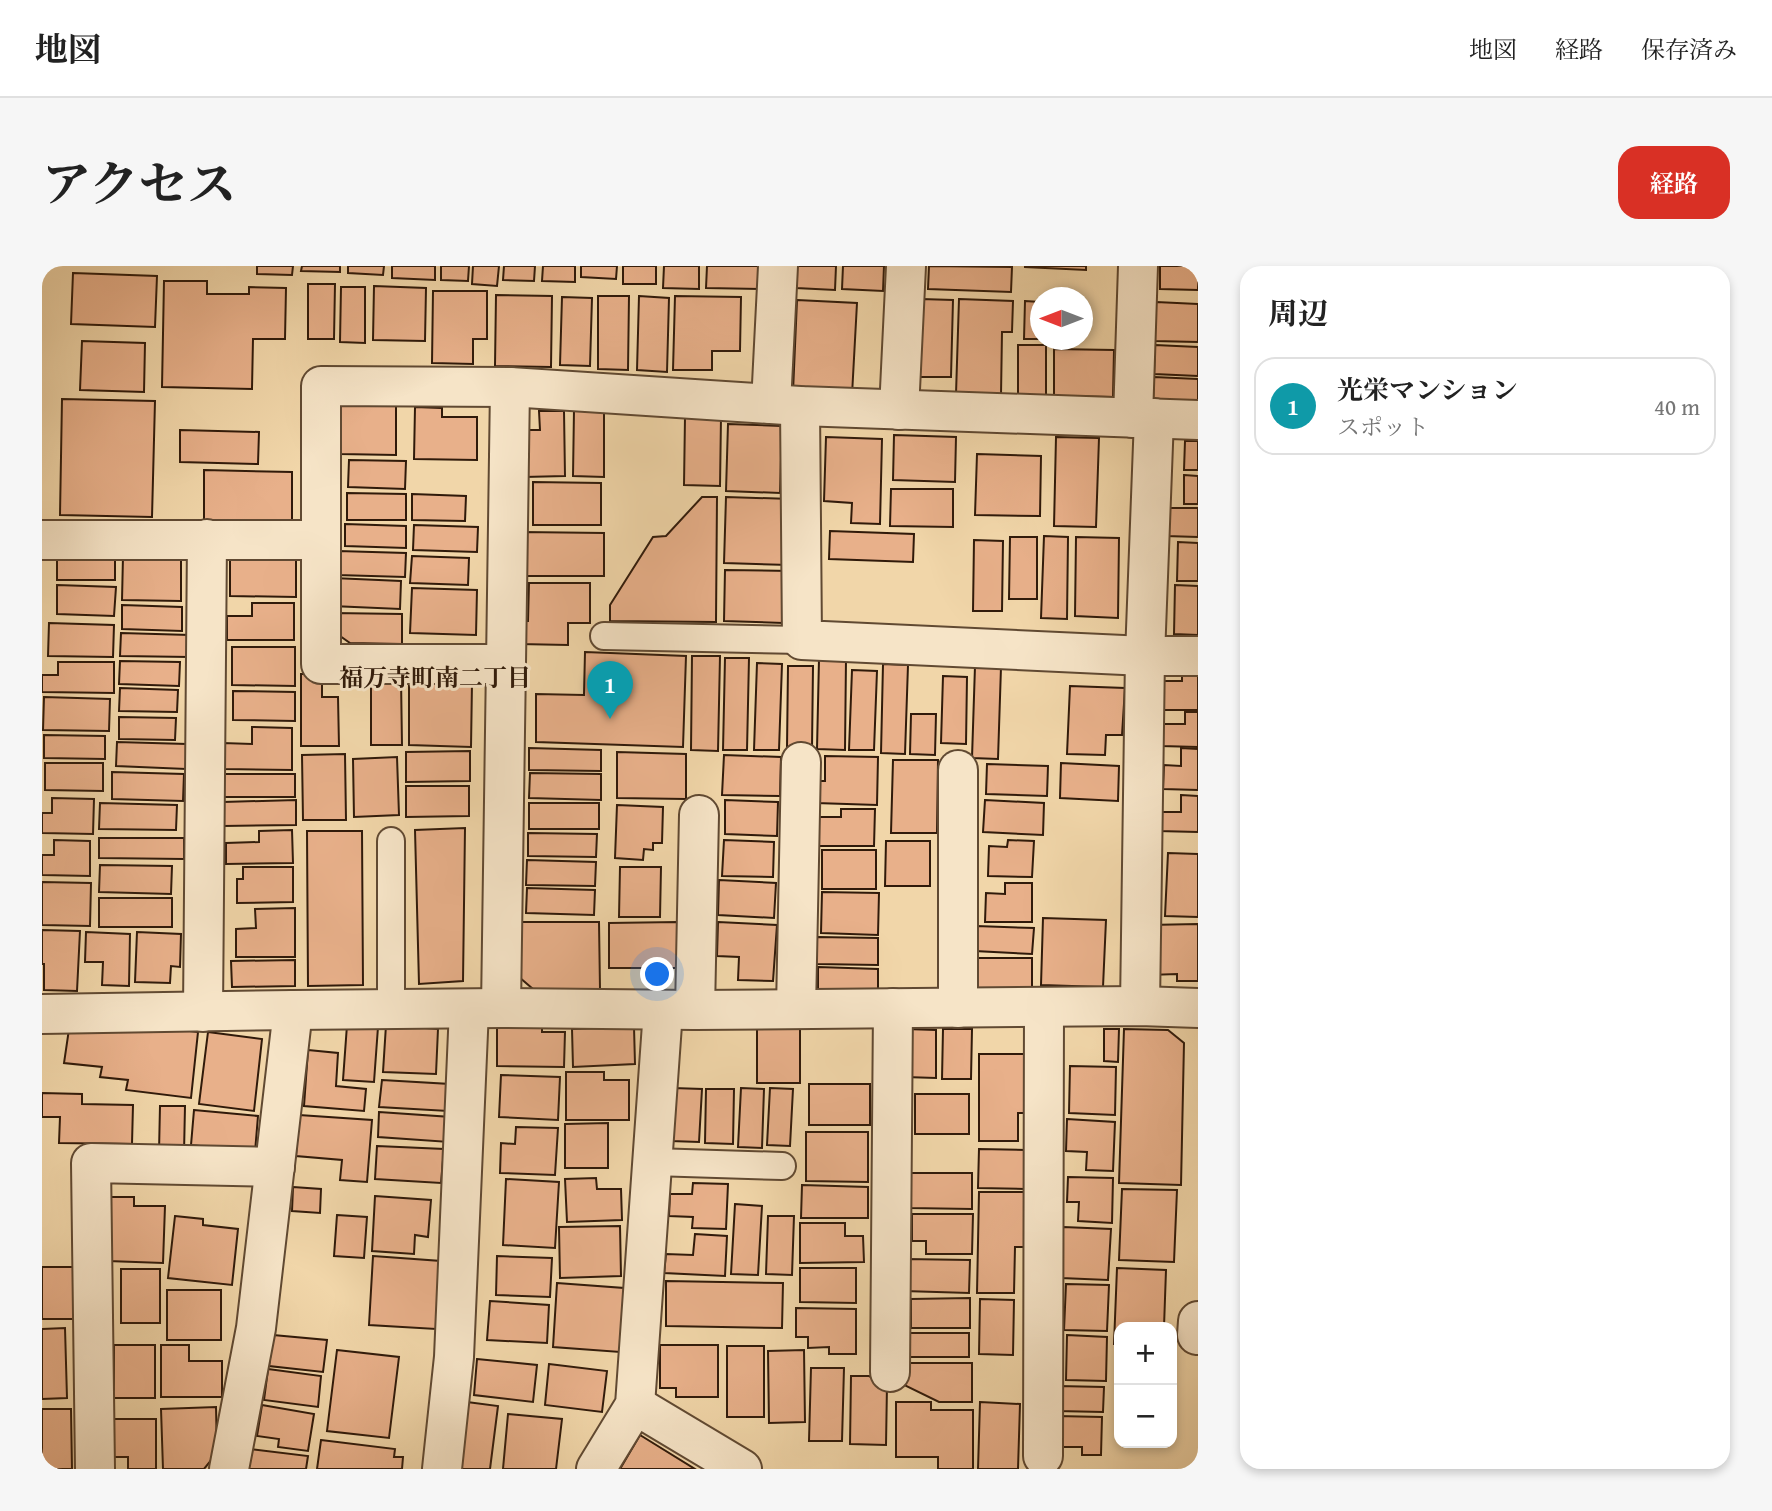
<!DOCTYPE html>
<html lang="ja">
<meta charset="utf-8">
<style>
:root{--surface:#fff;--page:#f6f6f6;--text:#222;--muted:#767676;--line:#e0e0e0;--accent:#d93025}
body{margin:0;font-family:"Gentium Book Plus","Noto Serif JP",serif;background:var(--page);color:var(--text)}
.controls{position:absolute;right:21px;bottom:21px;display:grid;overflow:hidden;border-radius:14px;box-shadow:0 4px 10px #0003}
.controls button{width:63px;height:63px;display:grid;place-items:center;padding:0;border:0;border-bottom:2px solid var(--line);background:var(--surface);color:var(--text);font:35px sans-serif}
.compass{position:absolute;left:988px;top:21px;width:63px;height:63px;border-radius:50%;background:var(--surface);box-shadow:0 4px 10px #0003;rotate:270deg}
.you{position:absolute;left:616px;top:709px;width:24px;height:24px;margin:-18px;border:5px solid #fff;border-radius:50%;background:#1a73e8;box-shadow:0 0 0 10px #1a73e833}
.badge{display:grid;place-items:center;width:46px;height:46px;border-radius:50%;background:var(--accent);color:#fff;font-size:23px;font-weight:700}
.pin{position:absolute;translate:-50% -58px;filter:drop-shadow(0 2px 4px #0008)}
.pin::after{content:'';position:absolute;top:37px;width:24px;height:21px;background:inherit;clip-path:polygon(0 0,100% 0,50% 100%)}
.list{margin:0;padding:0;list-style:none}
h2{display:flex;justify-content:space-between;align-items:center;height:91px;margin:0;padding:0 28px;font-size:30px}
h2 small{font-size:23px;font-weight:400;color:var(--muted)}
.list li{display:grid;grid-template-columns:46px 1fr auto;gap:21px;align-items:center;box-sizing:border-box;height:98px;margin:0 14px 14px;padding:0 14px;border:2px solid var(--line);border-radius:21px}
.list b{display:block;font-size:26px;white-space:nowrap}
.list p{margin:0;font-size:23px;white-space:nowrap;color:var(--muted)}
.list em{font-size:23px;font-style:normal;color:var(--muted)}
.map{position:relative;flex:none;width:1156px;height:1203px;overflow:hidden;border-radius:21px}
header{display:flex;align-items:center;gap:42px;box-sizing:border-box;height:98px;padding:0 35px;background:var(--surface);border-bottom:2px solid var(--line)}
header strong{font-size:33px}
nav{display:flex;gap:38px;margin-inline-start:auto;font-size:24px}
.intro{display:flex;align-items:center;justify-content:space-between;box-sizing:border-box;height:168px;padding:0 42px}
h1{margin:0;font-size:49px}
.button{padding:18px 32px;border-radius:21px;background:var(--accent);color:#fff;font-size:24px;font-weight:700}
main{display:flex;gap:42px;padding:0 42px}
aside{flex:1;background:var(--surface);border-radius:21px;box-shadow:0 4px 10px #0003}
.map>svg:first-child{display:block}
.building{fill:#e8b08a;stroke:#301a0a;stroke-width:2}
.lines{fill:none;stroke-linecap:round;stroke-linejoin:round}
.lane-casing{stroke:#604932;stroke-width:30}
.street-casing{stroke:#604932;stroke-width:42}
.lane{stroke:#f6e4c7;stroke-width:26}
.street{stroke:#f6e4c7;stroke-width:38}
.labels{text-anchor:middle;dominant-baseline:central;stroke-width:6;stroke-linejoin:round;paint-order:stroke}
.neighbourhood-label{font-size:24px;font-weight:bold;fill:#301a0a;stroke:#f6e4c7}
</style>
<header>
<strong>地図</strong>
<nav><a>地図</a><a>経路</a><a>保存済み</a></nav>
</header>
<div class="intro"><h1>アクセス</h1><a class="button">経路</a></div>
<main>
<div class="map">
<svg width="1156" height="1203" viewBox="0 0 1156 1203">
<rect width="100%" height="100%" fill="#f1d6a9"/>
<filter id="stains"><feTurbulence type="fractalNoise" baseFrequency=".00286" numOctaves="4"/><feColorMatrix values="0 0 0 0 .2 0 0 0 0 .09 0 0 0 0 .02 0 0 0 .5 -.17"/></filter>
<radialGradient id="worn" r=".72"><stop offset=".6" stop-color="#630" stop-opacity="0"/><stop offset="1" stop-color="#630" stop-opacity=".3"/></radialGradient>
<g class="building">
<path d="M215,0H251L250,9L215,8Z"/>
<path d="M260,0H298V6L259,5Z"/>
<path d="M306,0H342L341,9L306,7Z"/>
<path d="M350,0H393V14L350,12Z"/>
<path d="M399,0H427L426,15L399,14Z"/>
<path d="M431,0H457L455,20L430,18Z"/>
<path d="M462,0H493L492,15L461,14Z"/>
<path d="M501,0H533V16L500,15Z"/>
<path d="M539,0H575L574,13L539,11Z"/>
<rect x="581" y="0" width="33" height="18"/>
<path d="M622,0H657V23L621,22Z"/>
<path d="M665,0H718V23L664,22Z"/>
<path d="M755,0H794L793,24L754,22Z"/>
<path d="M801,0H842L841,25L800,23Z"/>
<path d="M887,0L970,1L969,26L886,23Z"/>
<path d="M983,0H1044V4L983,1Z"/>
<path d="M1118,0H1156V24L1118,23Z"/>
<path d="M31,7L115,10L113,61L29,58Z"/>
<path d="M122,15H165V28H207V21L244,22L243,73H211L210,123L120,121Z"/>
<path d="M266,18H293L292,73H266Z"/>
<path d="M332,20L384,22L383,75L331,74Z"/>
<path d="M299,21H323V77L298,76Z"/>
<path d="M391,25H445V73H431V98L390,97Z"/>
<path d="M454,29L510,30L509,101L453,100Z"/>
<path d="M556,30H587L586,104L556,103Z"/>
<path d="M597,30L627,32L625,106L595,104Z"/>
<path d="M633,30L699,31L698,85H670V104H631Z"/>
<path d="M520,31L550,32L548,100L518,99Z"/>
<path d="M879,33L911,34L909,111H878Z"/>
<path d="M917,33L971,35L970,66H960L959,129L914,128Z"/>
<path d="M755,34L815,37L810,129L751,126Z"/>
<path d="M983,35L998,36V73H982Z"/>
<path d="M1114,36L1156,38V76L1112,75Z"/>
<path d="M40,75L103,77L102,126L38,124Z"/>
<rect x="976" y="79" width="28" height="51"/>
<path d="M1113,79L1156,81V110L1112,108Z"/>
<path d="M1012,83L1072,84L1071,131L1012,130Z"/>
<path d="M1112,111L1156,113V139L1111,137Z"/>
<path d="M20,133L113,135L110,251L18,249Z"/>
<path d="M299,138L354,140V189L298,188Z"/>
<path d="M373,141L400,142V151H435V194L372,193Z"/>
<path d="M532,144H562V211L531,210Z"/>
<path d="M497,145H522L523,210L482,211L481,164H498Z"/>
<path d="M643,151H679L678,220L642,219Z"/>
<path d="M686,158L740,160L738,227L684,225Z"/>
<path d="M138,164L217,166L216,198L138,196Z"/>
<path d="M852,169L914,171L913,216L851,214Z"/>
<path d="M784,171L840,173L838,258L809,257L810,237L782,235Z"/>
<path d="M1014,171L1057,172L1054,261L1012,260Z"/>
<path d="M1143,175H1156V204H1142Z"/>
<path d="M935,188L999,190L998,250L933,249Z"/>
<path d="M307,194L364,195L363,223L306,221Z"/>
<path d="M162,204L250,206V255L162,254Z"/>
<path d="M1142,209L1156,210V238H1142Z"/>
<path d="M491,216L559,217V259H491Z"/>
<path d="M849,223H911V261L848,260Z"/>
<path d="M305,227L364,228V254H305Z"/>
<path d="M370,228L424,230L423,255L370,254Z"/>
<path d="M660,231H675L674,356L568,355V339L611,271L624,270Z"/>
<path d="M684,231L749,233L747,299L682,297Z"/>
<path d="M1125,242H1156V271L1124,270Z"/>
<path d="M303,258L364,260V282L303,280Z"/>
<path d="M372,259L436,261L435,286L371,284Z"/>
<path d="M788,265L872,268L871,296L787,293Z"/>
<path d="M480,266L562,267V310H479Z"/>
<path d="M1002,270L1026,271L1025,353L999,352Z"/>
<path d="M968,271H995V333H967Z"/>
<path d="M1034,271L1077,272L1076,352L1033,350Z"/>
<path d="M932,274L961,275L960,345H931Z"/>
<path d="M1136,276L1156,277V315H1135Z"/>
<path d="M15,283L73,284V314H15Z"/>
<path d="M296,285L364,287L363,311L295,309Z"/>
<path d="M188,286H254V331L188,330Z"/>
<path d="M81,290H139V335L80,334Z"/>
<path d="M370,290L427,292L426,319L368,317Z"/>
<path d="M683,304L749,305L741,357L682,355Z"/>
<path d="M291,312L359,315L358,343L290,340Z"/>
<path d="M487,317H548V357H526V379L477,378V355H486Z"/>
<path d="M15,319L74,321L72,350L15,348Z"/>
<path d="M1133,319L1156,320V369L1132,368Z"/>
<path d="M370,322L435,324L434,369L368,367Z"/>
<path d="M210,337H252V374H185V350H210Z"/>
<path d="M80,339L140,341V365L80,363Z"/>
<path d="M291,347L360,348V378L308,377L291,365Z"/>
<path d="M7,357L72,359L71,391L6,390Z"/>
<path d="M79,367L148,369V391L78,390Z"/>
<path d="M190,381H253V420L190,419Z"/>
<path d="M543,386L644,390L641,481L494,476V428L542,429Z"/>
<path d="M650,390H678L676,485L649,484Z"/>
<path d="M683,392H707L705,484H681Z"/>
<path d="M777,393H804L803,484L775,483Z"/>
<path d="M78,395L138,396L137,420L77,418Z"/>
<path d="M16,396H72V427L0,426V409H16Z"/>
<path d="M715,397L740,398L737,484H712Z"/>
<path d="M841,398L866,399L863,488L839,487Z"/>
<path d="M746,400H771L770,482H745Z"/>
<path d="M933,400L959,401L956,493L930,492Z"/>
<path d="M1140,402H1156V444H1122V415H1140Z"/>
<path d="M810,404L835,405L832,484H807Z"/>
<path d="M259,408H280V431H296L297,480H259Z"/>
<path d="M901,410L925,411L924,478L899,477Z"/>
<path d="M329,412H359L360,479H329Z"/>
<path d="M367,416L430,417L429,481L367,479Z"/>
<path d="M1028,420L1083,422L1080,469H1064L1063,489L1025,488Z"/>
<path d="M78,422L136,424L135,446L77,445Z"/>
<path d="M191,425L253,426V455L191,454Z"/>
<path d="M2,431L68,433L67,465L1,464Z"/>
<path d="M1143,446H1156V481L1119,480L1120,458H1143Z"/>
<path d="M869,448H894L893,489L868,488Z"/>
<path d="M77,451L134,452L133,474L77,473Z"/>
<path d="M210,461L250,462V504L181,503V477L210,478Z"/>
<path d="M2,469L63,470V493L2,492Z"/>
<path d="M75,476L145,478L144,503L74,500Z"/>
<path d="M487,482L559,484V505L487,504Z"/>
<path d="M1139,482L1156,483V524L1121,523L1122,499L1139,500Z"/>
<path d="M428,485V515L364,516V486Z"/>
<path d="M575,486L644,488V533L575,532Z"/>
<path d="M303,488L304,554H261L260,489Z"/>
<path d="M682,489L739,491L738,530L680,529Z"/>
<path d="M783,490L836,491L835,539L774,537L775,515H783Z"/>
<path d="M355,491L357,549L312,551L311,493Z"/>
<path d="M851,494H896L895,567H849Z"/>
<path d="M3,497H61V525L3,524Z"/>
<path d="M1019,497L1077,500L1076,535L1018,532Z"/>
<path d="M945,498L1006,500L1005,530L944,528Z"/>
<path d="M70,506L142,508L141,535L70,533Z"/>
<path d="M488,507L559,508V534L487,532Z"/>
<rect x="182" y="508" width="71" height="23"/>
<path d="M364,520H427V550L364,551Z"/>
<path d="M1139,529L1156,530V566L1116,565V546H1139Z"/>
<path d="M10,532L52,533L51,568L0,567V547H10Z"/>
<path d="M254,534V559L181,560V536Z"/>
<path d="M683,534L736,536L735,570L683,568Z"/>
<path d="M943,534L1002,537L1001,569L941,566Z"/>
<path d="M58,537L135,539L134,564L57,563Z"/>
<rect x="487" y="537" width="70" height="26"/>
<path d="M575,539L621,541L620,577H611V584L602,583L601,594L573,592Z"/>
<path d="M799,543H833L832,580H777V551H799Z"/>
<path d="M423,562L421,715L377,718L373,564Z"/>
<path d="M250,564L251,597L184,598V577L217,576V565Z"/>
<path d="M265,565H320L321,719L266,720Z"/>
<path d="M486,567L555,568L554,591L486,590Z"/>
<path d="M57,572H142V593L57,592Z"/>
<path d="M12,574L48,575V610L0,609V589H12Z"/>
<path d="M682,574L732,576L731,611L680,610Z"/>
<path d="M966,574L992,575L990,611L946,610L947,580L965,581Z"/>
<path d="M844,575H888V620H843Z"/>
<rect x="780" y="584" width="54" height="39"/>
<path d="M1126,587L1156,588V651L1123,650Z"/>
<path d="M485,594L554,596L553,620L484,619Z"/>
<path d="M58,599L130,600L129,628L57,626Z"/>
<path d="M201,601H251V636L195,637V613H201Z"/>
<path d="M578,601H619L618,651H577Z"/>
<path d="M677,614L734,617L732,652L676,649Z"/>
<path d="M0,616L49,617L48,660L0,659Z"/>
<path d="M963,617H990V656H943L944,627L963,628Z"/>
<path d="M485,622L553,624L552,649L484,647Z"/>
<path d="M780,626L837,627L836,669L779,667Z"/>
<rect x="57" y="632" width="73" height="29"/>
<path d="M253,642V691H194V663L214,662L213,643Z"/>
<path d="M1001,652L1064,654L1061,721L999,719Z"/>
<path d="M477,656H557L558,723H491L477,711Z"/>
<path d="M635,656V702H567V657Z"/>
<path d="M676,656L735,659L731,715L696,714L697,691L675,690Z"/>
<path d="M1156,658V715H1135V708L1107,709L1106,659Z"/>
<path d="M934,660L992,662L990,688L933,685Z"/>
<path d="M0,664L38,665L35,725L2,724V698H0Z"/>
<path d="M44,666L88,668L87,720L60,719L61,696H43Z"/>
<path d="M95,666L139,668L138,701L129,700L128,717L93,716Z"/>
<path d="M775,671L836,672V699L774,698Z"/>
<rect x="933" y="692" width="57" height="30"/>
<path d="M253,694V720L190,721L189,695Z"/>
<path d="M776,701L836,703V724L776,723Z"/>
<rect x="715" y="752" width="43" height="65"/>
<path d="M90,758L156,766L149,832L84,824L86,814L58,811L60,801L22,797L27,763L57,767L58,761Z"/>
<path d="M455,758L500,759V766H523L522,801L455,800Z"/>
<path d="M305,759L336,761L332,816L301,814Z"/>
<path d="M344,759L396,763L394,808L341,806Z"/>
<path d="M592,761L593,798L531,801L530,763Z"/>
<path d="M864,763L894,764V812L863,811Z"/>
<path d="M901,763H930L929,813H900Z"/>
<path d="M1062,763H1077L1076,796L1062,795Z"/>
<path d="M1082,763L1126,764L1142,777L1139,919L1077,917Z"/>
<path d="M166,766L220,773L212,845L157,838Z"/>
<path d="M266,784L296,787L294,820L324,823L322,845L262,840Z"/>
<path d="M937,788H984V847H976V875H937Z"/>
<path d="M1028,800L1074,801L1073,849L1027,847Z"/>
<path d="M524,806H562V814H587V854H524Z"/>
<path d="M459,809L518,811L516,854L457,851Z"/>
<path d="M340,814L408,818L406,845L337,841Z"/>
<rect x="767" y="818" width="61" height="41"/>
<path d="M631,822L660,823L657,876L629,875Z"/>
<path d="M699,822L722,823L720,882L696,881Z"/>
<path d="M728,822L751,823L748,880L725,879Z"/>
<path d="M664,823H692L691,878L663,877Z"/>
<path d="M0,827L40,828V838L91,839L90,878L17,877L18,851H0Z"/>
<rect x="873" y="828" width="54" height="40"/>
<path d="M118,840H143L142,887L117,886Z"/>
<path d="M152,844L216,850L213,886L149,879Z"/>
<path d="M337,846L409,851L407,876L336,871Z"/>
<path d="M257,849L330,854L325,916L298,914L300,894L254,890Z"/>
<path d="M1025,853L1073,856L1071,905L1044,904L1045,886L1024,885Z"/>
<path d="M566,857V902H523V858Z"/>
<path d="M474,861L516,862L513,909L458,907L459,877L473,878Z"/>
<path d="M764,866H826V916L764,915Z"/>
<path d="M335,880L402,883L399,917L333,913Z"/>
<path d="M937,883L984,884L983,923L936,922Z"/>
<path d="M867,907H930V943L867,942Z"/>
<path d="M1026,911L1071,912L1070,957L1036,955L1037,936H1025Z"/>
<path d="M554,912L555,923H579L580,954L525,956L523,913Z"/>
<path d="M464,913L517,916L513,982L461,979Z"/>
<path d="M651,917L686,918L684,963L650,962L651,951L627,950L628,928H650Z"/>
<path d="M760,919L826,921V952H759Z"/>
<path d="M251,921L279,923L278,947L250,945Z"/>
<path d="M1080,923L1135,924L1132,996L1077,994Z"/>
<path d="M937,926H985L984,981H973L972,1027H935Z"/>
<path d="M333,930L389,934L386,971L373,969L372,988L330,985Z"/>
<path d="M67,931H92V940H123L121,997L66,995Z"/>
<path d="M693,938L720,940L716,1009L689,1008Z"/>
<path d="M870,948H931L930,988H884V975H870Z"/>
<path d="M295,949L325,951L322,992L292,990Z"/>
<path d="M133,950L161,953V959L196,963L190,1019L126,1012Z"/>
<path d="M726,950H752L750,1009L724,1008Z"/>
<path d="M758,957H803V970H821L822,996L758,997Z"/>
<path d="M578,960L579,1010L518,1012L517,961Z"/>
<path d="M1021,961L1069,963L1066,1014L1019,1012Z"/>
<path d="M653,968L685,970L683,1010L622,1007L624,988L651,989Z"/>
<path d="M331,990L399,995L394,1063L327,1059Z"/>
<path d="M455,990L510,992L508,1031L454,1029Z"/>
<path d="M863,993L928,994L927,1027L862,1025Z"/>
<path d="M0,1001H32L33,1053H0Z"/>
<path d="M758,1002H814V1037L758,1036Z"/>
<path d="M1075,1002L1124,1004L1122,1061H1077V1078H1072Z"/>
<rect x="79" y="1003" width="39" height="54"/>
<path d="M624,1015L741,1017L740,1062L624,1060Z"/>
<path d="M515,1017L582,1022L578,1086L511,1081Z"/>
<path d="M1024,1018L1067,1019L1065,1065L1022,1064Z"/>
<rect x="125" y="1024" width="54" height="50"/>
<path d="M928,1032V1062H869V1033Z"/>
<path d="M938,1033L972,1034L971,1089L937,1088Z"/>
<path d="M448,1035L507,1039L505,1077L445,1074Z"/>
<path d="M754,1042L814,1043V1088H787V1081L766,1082V1071H754Z"/>
<path d="M23,1062L25,1132L0,1133V1063Z"/>
<rect x="861" y="1067" width="66" height="24"/>
<path d="M231,1069L285,1074L281,1106L227,1100Z"/>
<path d="M1025,1069L1065,1071L1064,1115L1024,1114Z"/>
<rect x="72" y="1079" width="41" height="53"/>
<path d="M119,1079H147V1095H180V1131H119Z"/>
<path d="M618,1079H676V1131H634V1122H618Z"/>
<rect x="685" y="1080" width="37" height="71"/>
<path d="M295,1084L357,1091L347,1172L285,1165Z"/>
<path d="M762,1084L763,1156L727,1157L726,1085Z"/>
<path d="M435,1093L495,1099L491,1136L432,1129Z"/>
<path d="M859,1097H930V1136H897L858,1117Z"/>
<path d="M507,1098L565,1105L560,1146L503,1139Z"/>
<path d="M769,1102H802L800,1175H767Z"/>
<path d="M226,1103L279,1110L276,1141L222,1134Z"/>
<path d="M809,1110H827L845,1119L844,1179L808,1178Z"/>
<path d="M1016,1120L1062,1121L1061,1146L1015,1145Z"/>
<path d="M425,1136L456,1140L448,1203H417Z"/>
<path d="M854,1136H889V1144H931V1203H896V1191H854Z"/>
<path d="M938,1136L978,1138L976,1203H936Z"/>
<path d="M220,1139L272,1148L266,1185L236,1181L237,1173L215,1170Z"/>
<path d="M174,1141L175,1187L162,1203H121L119,1143Z"/>
<path d="M0,1143H29L30,1203H0Z"/>
<path d="M466,1148L520,1153L514,1203H461Z"/>
<path d="M1015,1150L1060,1151L1059,1189H1040V1181H1014Z"/>
<path d="M66,1153H114V1203H86V1191H66Z"/>
<path d="M598,1169L653,1203H578Z"/>
<path d="M279,1174L353,1183L352,1191H361L360,1203H275Z"/>
<path d="M208,1183L266,1190L264,1203H206Z"/>
</g>
<g class="lines">
<defs>
<g id="lane">
<path d="M562,370L760,374"/>
<path d="M349,575V744"/>
<path d="M611,896L740,900"/>
</g>
<g id="street">
<path d="M729,138L736,0"/>
<path d="M758,140L760,374L1103,390H1156"/>
<path d="M857,144L864,0"/>
<path d="M1091,152L1096,0"/>
<path d="M0,274H279"/>
<path d="M464,398H279V120L468,121L758,140L1156,154"/>
<path d="M916,504V742"/>
<path d="M1098,740L1103,390L1112,152"/>
<path d="M459,742L468,121"/>
<path d="M754,743L759,496"/>
<path d="M653,744L657,549"/>
<path d="M161,746L165,273"/>
<path d="M0,748L251,744L459,742L653,744L1098,740L1156,742"/>
<path d="M1155,1069L1156,1055"/>
<path d="M848,1106L851,742"/>
<path d="M593,1139L700,1203"/>
<path d="M1001,1190L1002,741"/>
<path d="M53,1203L49,897L233,901"/>
<path d="M187,1203L214,1062L251,744"/>
<path d="M400,1203L412,1091L427,743"/>
<path d="M554,1203L593,1139L621,744"/>
</g>
</defs>
<use href="#lane" class="lane-casing"/>
<use href="#street" class="street-casing"/>
<use href="#lane" class="lane"/>
<use href="#street" class="street"/>
</g>
<g class="labels">
<g class="neighbourhood-label">
<text x="393" y="411">福万寺町南二丁目</text>
</g>
</g>
<rect width="100%" height="100%" filter="url(#stains)"/>
<rect width="100%" height="100%" fill="url(#worn)"/>
</svg>
<div class="controls">
<button>+</button>
<button>−</button>
</div>
<svg class="compass" viewBox="-18 -18 36 36"><path d="M0-13l5 13h-10z" fill="#e53935"/><path d="M0 13l5-13h-10z" fill="#767676"/></svg>
<div class="you"></div>
<div class="pin badge" style="left:568px;top:453px;background:#0f9aa8">1</div>
</div>
<aside>
<h2>周辺<small></small></h2>
<ul class="list">
<li><span class="badge" style="background:#0f9aa8">1</span><div><b>光栄マンション</b><p>スポット</p></div><em>40 m</em></li>
</ul>
</aside>
</main>
